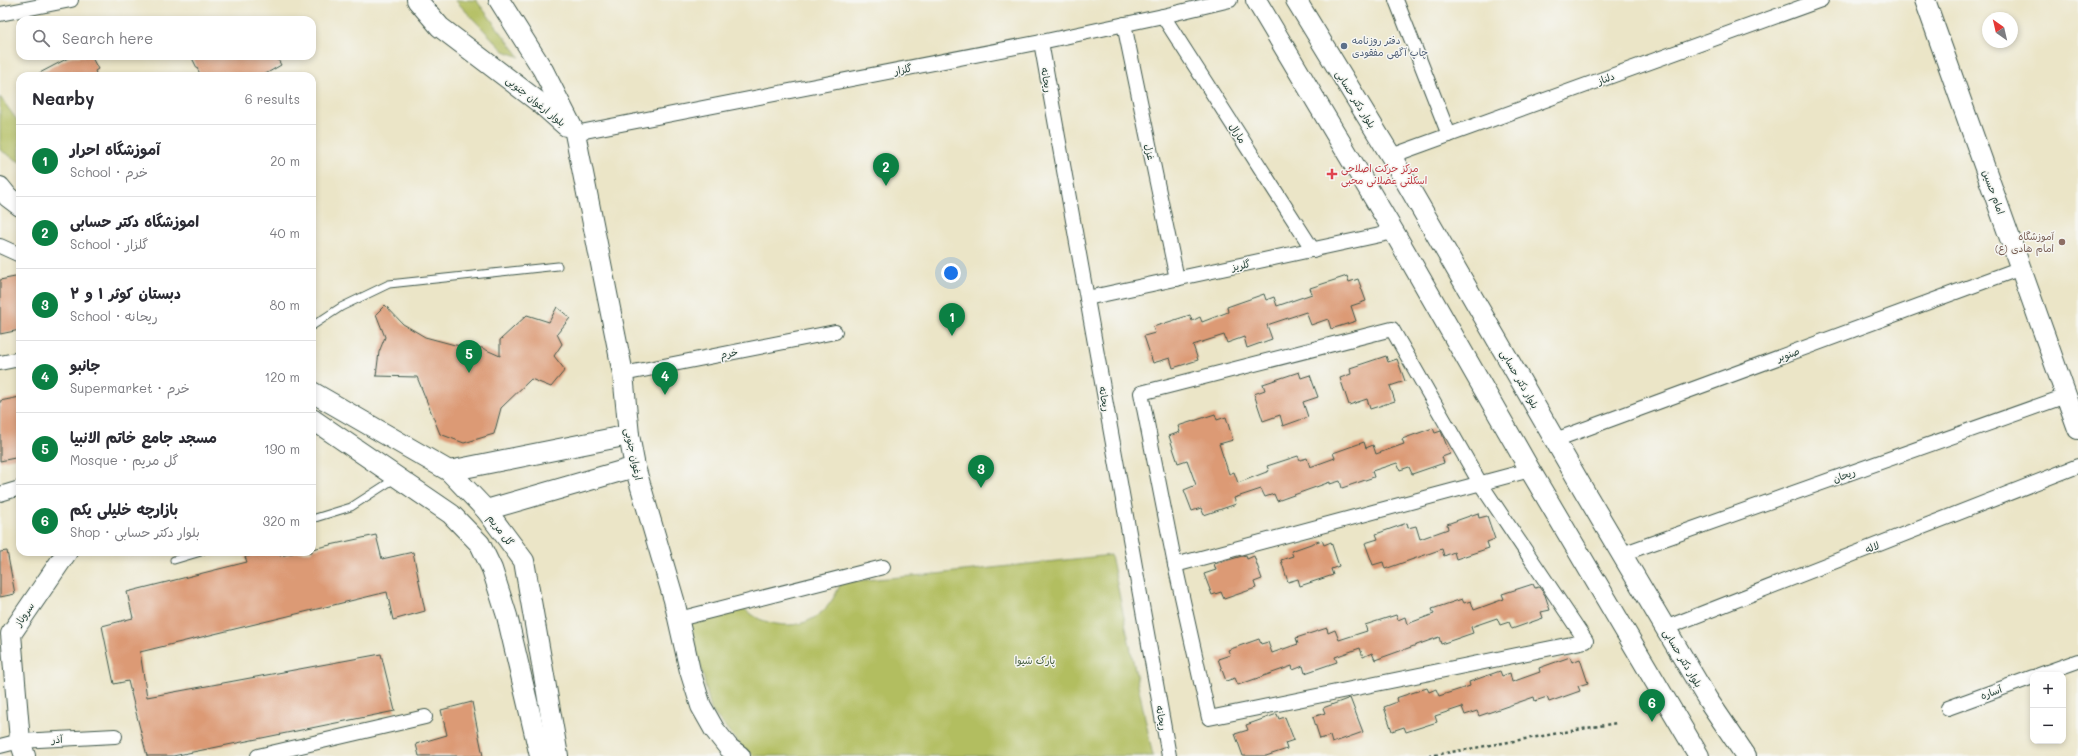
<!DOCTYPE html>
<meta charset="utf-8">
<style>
:root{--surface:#fff;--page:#f2f2f3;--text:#2b2b33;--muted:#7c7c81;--line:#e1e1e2;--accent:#0b8043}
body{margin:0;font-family:Mali,"Playpen Sans Arabic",sans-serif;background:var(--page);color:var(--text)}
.controls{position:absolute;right:12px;bottom:12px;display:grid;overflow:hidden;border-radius:8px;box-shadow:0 2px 6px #0003}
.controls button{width:36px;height:36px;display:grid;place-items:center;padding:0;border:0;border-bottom:1px solid var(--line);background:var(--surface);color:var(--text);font:20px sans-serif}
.compass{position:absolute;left:1982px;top:12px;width:36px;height:36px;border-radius:50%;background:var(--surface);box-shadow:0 2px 6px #0003;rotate:326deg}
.you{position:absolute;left:951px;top:273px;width:14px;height:14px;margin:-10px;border:3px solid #fff;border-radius:50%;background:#1a73e8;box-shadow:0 0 0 6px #1a73e833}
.badge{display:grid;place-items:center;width:26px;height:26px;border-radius:50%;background:var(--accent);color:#fff;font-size:13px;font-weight:700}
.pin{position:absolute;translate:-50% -33px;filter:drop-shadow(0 1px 2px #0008)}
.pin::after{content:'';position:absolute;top:21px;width:14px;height:12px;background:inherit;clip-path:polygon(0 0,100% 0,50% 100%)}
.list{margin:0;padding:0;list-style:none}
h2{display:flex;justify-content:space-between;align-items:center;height:52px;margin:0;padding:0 16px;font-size:17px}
h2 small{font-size:13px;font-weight:400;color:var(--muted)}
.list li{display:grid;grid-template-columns:26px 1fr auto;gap:12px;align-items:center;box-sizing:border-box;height:72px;padding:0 16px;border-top:1px solid var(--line)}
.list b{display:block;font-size:15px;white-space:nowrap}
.list p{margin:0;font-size:13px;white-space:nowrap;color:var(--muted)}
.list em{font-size:13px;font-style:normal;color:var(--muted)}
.icon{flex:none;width:22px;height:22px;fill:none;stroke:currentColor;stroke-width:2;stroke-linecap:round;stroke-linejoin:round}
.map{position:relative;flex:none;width:2078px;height:756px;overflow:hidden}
.search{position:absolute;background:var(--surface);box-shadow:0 2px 6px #0003;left:16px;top:16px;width:300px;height:44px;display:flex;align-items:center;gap:10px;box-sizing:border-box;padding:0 14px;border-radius:12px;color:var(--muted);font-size:15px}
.panel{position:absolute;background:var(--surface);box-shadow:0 2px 6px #0003;left:16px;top:72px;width:300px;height:484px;border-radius:12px}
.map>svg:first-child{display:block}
.green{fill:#b2be60;stroke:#687e4a}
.building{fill:#dc9a75}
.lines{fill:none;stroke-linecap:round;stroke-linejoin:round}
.lane-casing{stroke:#3e564a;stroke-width:9}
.street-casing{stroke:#3e564a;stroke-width:16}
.secondary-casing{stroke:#3e564a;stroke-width:22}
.path{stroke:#3e564a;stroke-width:2.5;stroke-dasharray:3 3;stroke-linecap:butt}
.lane{stroke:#fff;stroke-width:7}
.street{stroke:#fff;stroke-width:14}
.secondary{stroke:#fff;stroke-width:20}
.service-dot{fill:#5c6f8a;stroke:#f6f6f2;stroke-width:1.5}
.health-dot{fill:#e0444e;stroke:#f6f6f2;stroke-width:1.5}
.education-dot{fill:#8d6e63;stroke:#f6f6f2;stroke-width:1.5}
.labels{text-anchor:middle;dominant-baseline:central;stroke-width:3;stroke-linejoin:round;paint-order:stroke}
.service-label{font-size:10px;fill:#4e5e75;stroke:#f6f6f2;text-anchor:start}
.street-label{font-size:10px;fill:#1f3d34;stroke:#f6f6f2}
.health-label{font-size:10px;fill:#be3a42;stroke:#f6f6f2;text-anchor:start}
.education-label{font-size:10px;fill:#785e54;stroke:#f6f6f2;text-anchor:end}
.park-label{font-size:10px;fill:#445d3f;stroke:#f6f6f2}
</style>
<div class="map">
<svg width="2078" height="756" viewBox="0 0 2078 756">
<rect width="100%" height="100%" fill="#f6f6f2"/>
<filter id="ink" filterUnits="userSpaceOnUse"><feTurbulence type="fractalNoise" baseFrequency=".025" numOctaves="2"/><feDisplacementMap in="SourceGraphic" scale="8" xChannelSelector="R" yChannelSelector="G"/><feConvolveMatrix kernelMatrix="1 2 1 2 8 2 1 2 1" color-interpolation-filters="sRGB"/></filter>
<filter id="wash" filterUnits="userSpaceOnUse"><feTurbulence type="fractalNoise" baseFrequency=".012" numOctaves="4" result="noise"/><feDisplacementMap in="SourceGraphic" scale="16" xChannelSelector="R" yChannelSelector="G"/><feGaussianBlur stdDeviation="0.9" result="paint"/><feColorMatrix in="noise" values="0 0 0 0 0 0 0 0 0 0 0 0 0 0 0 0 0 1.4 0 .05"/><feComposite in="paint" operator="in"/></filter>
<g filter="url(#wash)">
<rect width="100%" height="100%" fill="#ebe5c7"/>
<g class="green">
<path d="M455,0H476L520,57L504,51Z"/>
<path d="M0,97L20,124V162L0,150Z"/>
<path d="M1111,555L1153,756H754L742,747L711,710L689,616C699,614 733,606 741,608C748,610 755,618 762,620C799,634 828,618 841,582L936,574Z"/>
</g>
<g id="blocks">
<g class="building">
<path d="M72,56H91L98,69L95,71L97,76H34Z"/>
<path d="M191,56H276L281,65L262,76H201Z"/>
<path d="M20,276V330L0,334V280Z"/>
<path d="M1347,276L1349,282L1358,279L1366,301L1351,306L1356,321L1331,329L1328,319L1311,325L1306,312L1267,325L1272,339L1247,348L1244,337L1227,343L1224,335L1193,345L1198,360L1173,368L1170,358L1153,363L1144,336L1155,333L1153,327L1190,315L1192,321L1200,317L1202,322L1228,312L1227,307L1264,294L1266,300L1274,297L1277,306L1312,294L1310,288Z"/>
<path d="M385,305L403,324L425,337L455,345L482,348L500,356V340L527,315L549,322L557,307L570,318L557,334L562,344L554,356L565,370L551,387L531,379L501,408L494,434L464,443L440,434L417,377L376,376L379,352L385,337L376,314Z"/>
<path d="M1386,356L1388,362L1397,359L1405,381L1390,386L1395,401L1370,409L1367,399L1349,405L1340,378L1351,374L1350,368Z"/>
<path d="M1299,372L1301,378L1310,375L1318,397L1303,402L1308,417L1283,426L1280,415L1263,421L1254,394L1265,390L1263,384Z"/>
<path d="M20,397V457L0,461V401Z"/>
<path d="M1215,414L1217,420L1226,417L1233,440L1219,444L1229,474L1234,472L1238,483L1269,471L1267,466L1298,456L1300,460L1307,458L1310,467L1335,458L1333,453L1364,442L1366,448L1373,445L1376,454L1404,444L1402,439L1433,428L1435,433L1441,431L1450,454L1442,457L1444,463L1412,474L1409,467L1400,470L1397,463L1372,471L1374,477L1342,488L1340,481L1330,484V482L1277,501L1274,494L1265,497L1261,489L1234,498L1236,504L1204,515L1201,508L1192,511L1184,490L1196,485L1187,460L1178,463L1169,436L1180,432L1178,426Z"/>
<path d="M1478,513L1479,518L1487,516L1495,539L1487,542L1489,548L1456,559L1454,552L1444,556L1442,549L1385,569L1383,562L1373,565L1365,543L1378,539L1376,534L1407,523L1408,528L1416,526L1420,539L1448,529L1447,524Z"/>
<path d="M376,535L382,559L413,552L425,611L393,620L387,592L140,652L147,697L381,654L395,711L173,756H147L128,681L114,684L102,626L133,618L127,592L247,562L245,557L266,552H279L280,556L297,552H312V549Z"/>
<path d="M1322,540L1324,545L1331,542L1339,566L1331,569L1333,575L1300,586L1298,579L1288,582L1281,560L1293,556L1291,551Z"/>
<path d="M7,551L15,594L0,597V552Z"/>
<path d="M1246,555L1247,559L1254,556L1262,579L1254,582L1256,588L1224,599L1221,592L1212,595L1204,574L1216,570L1214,564Z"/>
<path d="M1533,584L1535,588L1539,587L1545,595L1550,610L1541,612L1543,618L1512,629L1509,622L1500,625L1497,618L1471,627L1473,633L1441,644L1439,637L1375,660L1372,653L1363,657L1360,648L1335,657L1337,662L1305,673L1303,666L1293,670L1292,666L1238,685L1235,678L1226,681L1218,659L1230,655L1228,650L1259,639L1261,644L1268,642L1272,653L1298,644L1296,638L1327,628L1328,633L1335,630L1339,640L1367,631L1365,625L1396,615L1398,620L1405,617L1407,624L1434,614L1432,609L1462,599L1464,603L1471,601L1474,610L1504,599L1502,594Z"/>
<path d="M1570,657L1572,662L1580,659L1588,683L1578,686L1580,691L1549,702L1547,697L1535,701L1534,697L1479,716L1477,711L1465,715L1462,707L1435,716L1437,722L1406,732L1404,727L1392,731L1384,707L1397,702L1396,698L1427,688L1429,692L1436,689L1439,696L1470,686L1469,682L1500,671L1502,676L1510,673L1512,682L1540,672L1539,668Z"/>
<path d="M1350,698L1363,732L1332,743L1330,736L1320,739L1313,717L1325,713L1323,708Z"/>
<path d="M472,702L483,756H419L416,744L447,735L441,710Z"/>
<path d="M1277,714L1279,719L1285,717L1294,740L1285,743L1287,749L1266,756H1243L1235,734L1248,730L1246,725Z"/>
</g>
</g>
</g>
<g filter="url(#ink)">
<use href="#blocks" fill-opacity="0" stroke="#3e564a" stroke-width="1"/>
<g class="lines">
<defs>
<g id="lane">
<path d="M312,326L341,307L389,284L558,266"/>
<path d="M312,519L351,507L396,478"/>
<path d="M174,560L201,552"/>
</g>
<g id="street">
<path d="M1396,0L1449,135"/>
<path d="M0,14L71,0"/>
<path d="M1163,16L1313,250"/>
<path d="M1124,24L1177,279"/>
<path d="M1041,42L1169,756"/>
<path d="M575,133L1041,42L1163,16L1230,0"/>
<path d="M1391,156L1821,0"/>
<path d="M0,246L20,255"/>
<path d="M1087,298L1394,232"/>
<path d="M1392,329L1480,483L1586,641L1209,718L1175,565L1141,393Z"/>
<path d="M0,363L20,359"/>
<path d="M623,374L835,332"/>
<path d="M1555,440L2021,268"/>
<path d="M0,494L20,488"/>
<path d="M1622,554L2066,396"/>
<path d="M1175,565L1530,470"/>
<path d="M679,619L883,567"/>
<path d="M1665,628L2078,466"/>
<path d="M2039,675L2078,661"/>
<path d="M1948,708L2033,677"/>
<path d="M0,746L20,741L115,736"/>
<path d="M258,756L425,717"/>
</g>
<g id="secondary">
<path d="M417,0L440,27L540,103L566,126"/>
<path d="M499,0L543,70L575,133L623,374L629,435L635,467L674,600L690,671L701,706L714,729L729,748L740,756"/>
<path d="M1256,0L1394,232L1530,470L1699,756"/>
<path d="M1296,0L1391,156L1586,494L1708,700L1746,756"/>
<path d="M1925,0L2078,429"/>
<path d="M0,187L8,197L20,206"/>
<path d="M312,392L449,471L486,510L524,561L558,756"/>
<path d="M312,419L451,514L480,544L492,569L507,616L540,756"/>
<path d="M449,471L629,435"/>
<path d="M486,510L635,467"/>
<path d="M25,756L20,741L11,634L67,552"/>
</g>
</defs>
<use href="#lane" class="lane-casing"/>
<use href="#street" class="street-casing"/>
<use href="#secondary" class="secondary-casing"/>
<path class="path" d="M1429,756L1616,723"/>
<use href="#lane" class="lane"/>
<use href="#street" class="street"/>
<use href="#secondary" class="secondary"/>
</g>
</g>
<circle class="service-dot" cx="1344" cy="46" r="4"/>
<path class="health-dot" d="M1330 168h4v4h4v4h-4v4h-4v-4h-4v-4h4z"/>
<circle class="education-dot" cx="2062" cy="242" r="4"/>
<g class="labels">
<g class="service-label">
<text x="1352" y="40">دفتر روزنامه<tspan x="1352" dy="12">چاپ آگهی مفقودی</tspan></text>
</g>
<g class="street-label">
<text transform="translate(903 69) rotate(-11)">گلزار</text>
<text transform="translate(1606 78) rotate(-20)">دلناز</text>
<text transform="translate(1047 80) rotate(80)">ریحانه</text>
<text transform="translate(1356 99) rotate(58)">بلوار دکتر حسابی</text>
<text transform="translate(536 101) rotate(39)">بلوار ارغوان جنوبی</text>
<text transform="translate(1238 133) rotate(57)">مارال</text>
<text transform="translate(1150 152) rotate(78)">غزل</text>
<text transform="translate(1994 192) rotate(70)">امام حسین</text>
<text transform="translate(1241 265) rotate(-12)">گلریز</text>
<text transform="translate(729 353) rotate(-11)">خرم</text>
<text transform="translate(1788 354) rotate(-20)">صنوبر</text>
<text transform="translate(1520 379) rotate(60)">بلوار دکتر حسابی</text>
<text transform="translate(1105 399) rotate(80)">ریحانه</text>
<text transform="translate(634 454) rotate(78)">ارغوان جنوبی</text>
<text transform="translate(1844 475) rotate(-20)">ریحان</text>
<text transform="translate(501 530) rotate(53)">گل مریم</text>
<text transform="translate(1872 547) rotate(-21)">لاله</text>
<text transform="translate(24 614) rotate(-56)">سروناز</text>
<text transform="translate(1683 658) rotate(59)">بلوار دکتر حسابی</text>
<text transform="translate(1991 692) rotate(-20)">آساره</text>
<text transform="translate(1162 718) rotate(80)">ریحانه</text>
<text transform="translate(57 739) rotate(-3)">آذر</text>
</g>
<g class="health-label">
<text x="1341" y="168">مرکز حرکت اصلاحی<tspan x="1341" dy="12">اسکلتی عضلانی محبی</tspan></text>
</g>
<g class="education-label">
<text x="2054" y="236">آموزشگاه<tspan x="2054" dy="12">امام هادی (ع)</tspan></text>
</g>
<g class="park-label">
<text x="1035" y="660">پارک شیوا</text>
</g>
</g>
</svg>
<div class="controls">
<button>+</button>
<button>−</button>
</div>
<svg class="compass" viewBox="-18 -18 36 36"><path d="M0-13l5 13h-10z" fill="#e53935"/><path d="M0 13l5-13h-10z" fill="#7c7c81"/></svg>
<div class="you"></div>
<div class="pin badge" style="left:952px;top:336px">1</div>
<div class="pin badge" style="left:886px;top:186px">2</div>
<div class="pin badge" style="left:981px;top:488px">3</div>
<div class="pin badge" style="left:665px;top:395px">4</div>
<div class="pin badge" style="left:469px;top:373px">5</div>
<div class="pin badge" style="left:1652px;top:722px">6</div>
<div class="search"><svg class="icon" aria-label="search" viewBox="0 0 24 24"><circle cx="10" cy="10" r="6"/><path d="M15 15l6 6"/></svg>Search here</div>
<section class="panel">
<h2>Nearby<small>6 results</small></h2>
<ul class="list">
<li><span class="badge">1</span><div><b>آموزشگاه احرار</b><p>School · خرم</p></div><em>20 m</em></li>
<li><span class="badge">2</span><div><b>اموزشگاه دکتر حسابی</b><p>School · گلزار</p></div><em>40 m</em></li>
<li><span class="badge">3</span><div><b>دبستان کوثر ۱ و ۲</b><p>School · ریحانه</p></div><em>80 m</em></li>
<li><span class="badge">4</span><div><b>جانبو</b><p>Supermarket · خرم</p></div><em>120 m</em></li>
<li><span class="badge">5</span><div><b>مسجد جامع خاتم الانبیا</b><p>Mosque · گل مریم</p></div><em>190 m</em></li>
<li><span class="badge">6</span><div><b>بازارچه خلیلی یکم</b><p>Shop · بلوار دکتر حسابی</p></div><em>320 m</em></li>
</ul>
</section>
</div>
